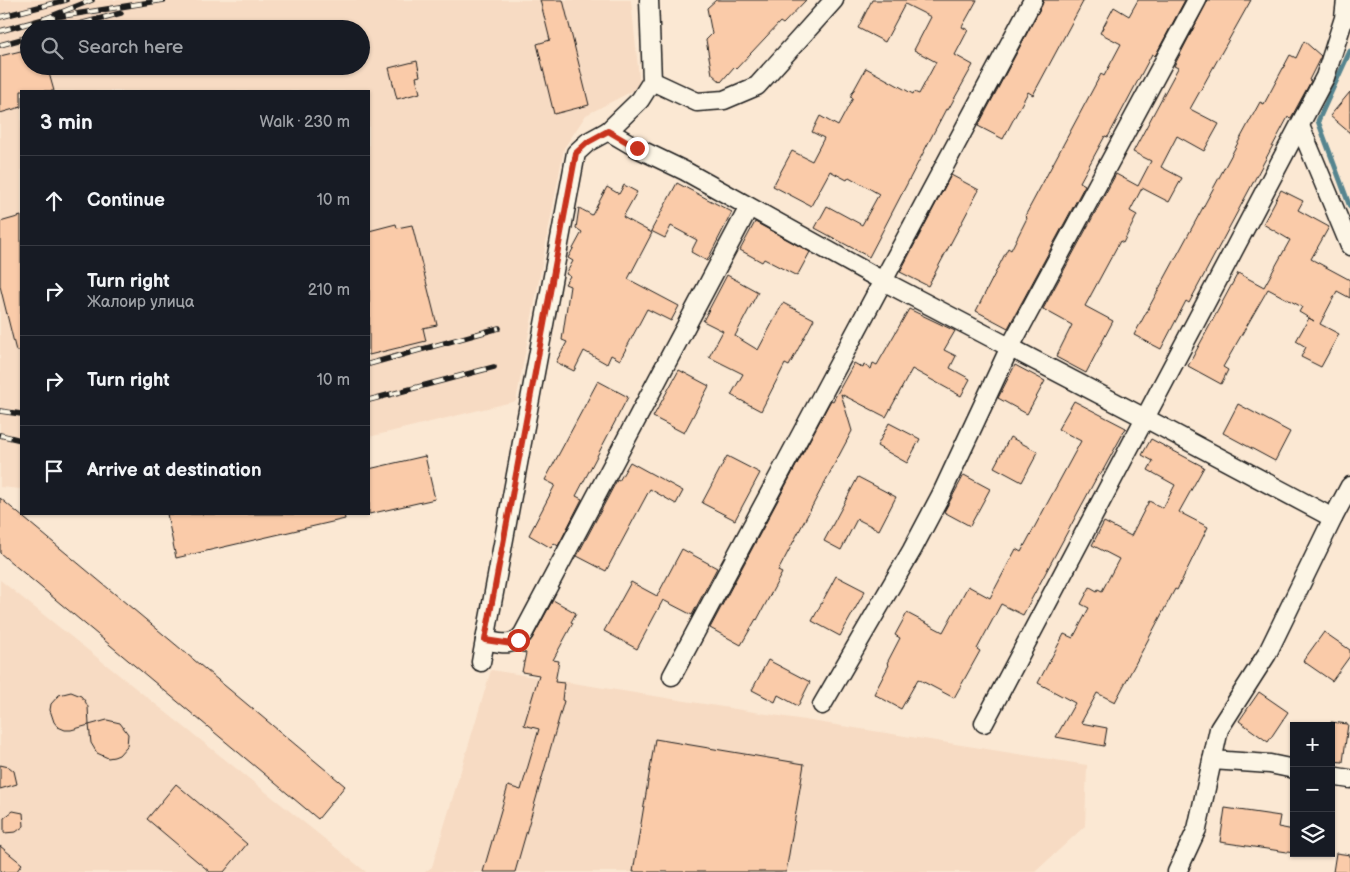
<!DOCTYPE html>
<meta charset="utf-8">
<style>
:root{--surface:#171b24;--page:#20242c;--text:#f1f3f6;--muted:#9ea1a6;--line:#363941}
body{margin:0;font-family:"Balsamiq Sans",sans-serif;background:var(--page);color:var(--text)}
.controls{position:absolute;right:15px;bottom:15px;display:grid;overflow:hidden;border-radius:0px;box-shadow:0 1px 4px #0004}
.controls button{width:45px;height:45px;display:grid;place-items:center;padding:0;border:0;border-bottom:1px solid var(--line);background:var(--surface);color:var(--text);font:25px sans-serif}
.stop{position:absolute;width:15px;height:15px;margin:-11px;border:4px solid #c8321e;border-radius:50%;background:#fff}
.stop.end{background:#c8321e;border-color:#fff;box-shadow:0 1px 5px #0008}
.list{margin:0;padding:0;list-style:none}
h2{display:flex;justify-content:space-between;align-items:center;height:65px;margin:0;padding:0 20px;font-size:21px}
h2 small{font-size:16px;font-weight:400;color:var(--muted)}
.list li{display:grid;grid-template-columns:32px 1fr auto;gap:15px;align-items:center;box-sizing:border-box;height:90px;padding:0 20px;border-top:1px solid var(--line)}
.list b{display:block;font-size:19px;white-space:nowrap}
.list p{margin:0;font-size:16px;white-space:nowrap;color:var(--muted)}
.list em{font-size:16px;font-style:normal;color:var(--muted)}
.icon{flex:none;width:28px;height:28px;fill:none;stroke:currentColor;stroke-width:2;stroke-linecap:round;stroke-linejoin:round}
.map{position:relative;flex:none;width:1350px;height:872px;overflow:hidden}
.search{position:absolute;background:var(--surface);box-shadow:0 1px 4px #0004;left:20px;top:20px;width:350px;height:55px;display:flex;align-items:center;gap:12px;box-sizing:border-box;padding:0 18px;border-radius:28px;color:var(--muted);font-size:19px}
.panel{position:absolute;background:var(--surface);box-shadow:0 1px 4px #0004;left:20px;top:90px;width:350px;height:425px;border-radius:0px}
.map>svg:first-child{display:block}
.built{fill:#f7dbc3;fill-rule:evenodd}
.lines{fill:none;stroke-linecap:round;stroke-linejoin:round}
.stream{stroke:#57858f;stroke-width:5}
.building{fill:#facba9;stroke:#1c1c1c}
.street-casing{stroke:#1c1c1c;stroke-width:21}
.street{stroke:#fcf5e5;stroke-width:18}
.rail-casing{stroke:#1c1c1c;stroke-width:5.5}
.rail{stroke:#fcf5e5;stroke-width:4;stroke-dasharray:11;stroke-linecap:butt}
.route{stroke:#c8321e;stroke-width:6}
</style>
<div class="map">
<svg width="1350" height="872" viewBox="0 0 1350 872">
<rect width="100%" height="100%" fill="#fbe8d3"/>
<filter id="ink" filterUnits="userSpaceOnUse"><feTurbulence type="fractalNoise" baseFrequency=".02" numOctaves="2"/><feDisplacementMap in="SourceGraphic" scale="10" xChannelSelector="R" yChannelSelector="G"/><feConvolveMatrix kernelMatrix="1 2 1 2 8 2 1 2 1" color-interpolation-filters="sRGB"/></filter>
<g filter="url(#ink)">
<g class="built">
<path d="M0,0H631L640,87L586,115L564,148L516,401L369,437V91H21V489L0,487ZM29,29H361V66H29Z"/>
<path d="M0,580L366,872H0Z"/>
<path d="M491,670L1087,765L1085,826L1035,872H425L432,867Z"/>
</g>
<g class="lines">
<path class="stream" d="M1350,51L1318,121L1350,207"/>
</g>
<g class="building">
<path d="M540,0H563L589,105L554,114L537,44L550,40Z"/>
<path d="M716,0H806L783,24L780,22L736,69L734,67L721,82L712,74L706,40L712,34L707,8Z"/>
<path d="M872,0H977L962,27L968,30L955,55L973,65L948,110L946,109L869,257L815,228L827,206L862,225L879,194L849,177L847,180L830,171L811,206L773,186L792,151L812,161L824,138L812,132L820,116L838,126L853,98L850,97L866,68L913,94L914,92L919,94L936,62L914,50L931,17L905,4L885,42L858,28Z"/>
<path d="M1044,0H1084L1033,95L1028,92L1003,139L978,126L1042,5Z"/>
<path d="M1138,0H1185L1155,56L1152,54L1108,137L1105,136L1080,182L1085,185L1008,328L976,311L1008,248L1011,250L1027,218L1025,216L1101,74L1104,76L1121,44L1100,33L1114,7L1129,16Z"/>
<path d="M1208,0H1251L1190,109L1219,124L1204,151L1177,136L1161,167L1182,178L1169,202L1142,188L1130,211L1137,215L1123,243L1120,241L1085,306L1113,321L1086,373L1056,357L1072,325L1043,309L1116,174L1138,186L1151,161L1133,152L1178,68L1174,66Z"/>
<path d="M1304,41L1321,56L1309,80L1311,81L1291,118L1288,117L1189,303L1186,301L1161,349L1134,335L1260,102L1264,104L1290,55L1296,58Z"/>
<path d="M29,49V66H47L54,91H21V107L0,113V56Z"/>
<path d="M417,61L420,76L416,77L420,93L397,99L389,68Z"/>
<path d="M1350,92V133L1330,116Z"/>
<path d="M951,175L979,190L928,286L900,272Z"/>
<path d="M677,183L732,212L707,261L691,252L697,240L671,226L665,238L651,231Z"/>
<path d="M624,185L637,192L623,217L652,233L628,279L679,306L671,321L647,309L620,360L611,355L607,364L584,351L574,371L556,362L567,342L562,340L570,286L565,284L570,276L566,274L573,261L568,258L582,232L576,228L579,208L592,215L607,187L619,194Z"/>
<path d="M1281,190L1303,201L1298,210L1329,227L1311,259L1350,280V298L1337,291L1320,324L1339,334L1321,367L1301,357L1306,347L1296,341L1309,318L1314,321L1299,312L1302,307L1268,289L1223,367L1228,370L1221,384L1188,366L1238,273L1264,287L1290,240L1263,224Z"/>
<path d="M21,216V351H16L0,286V222Z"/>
<path d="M755,222L810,252L797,276L764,259L762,262L740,250Z"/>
<path d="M396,224L397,228L412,225L437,325L423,328L426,341L369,355V231Z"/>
<path d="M727,275L758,292L735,336L758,350L783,303L814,319L789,366L785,364L761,411L731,395L743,374L709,357L723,331L703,321Z"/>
<path d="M909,309L955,331L944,350L956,356L950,368L970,379L961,396L912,369L886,417L841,394L852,431L778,571L782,573L757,620L756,619L741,645L710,628L831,400L833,401L854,363L863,368L864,365L871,369L873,363L877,365Z"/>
<path d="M1015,365L1045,381L1027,414L998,398Z"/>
<path d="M679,370L709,386L684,433L653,417Z"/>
<path d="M598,381L628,397L576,496L582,499L558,546L554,543L551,548L529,535L555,485L545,480Z"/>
<path d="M1074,401L1126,428L1101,474L1099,473L1023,615L1001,604L977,649L980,651L954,698L918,679L901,709L874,694L889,665L887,663L900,638L895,635L907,613L943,632L968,586L990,598L1016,549L1021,552L1081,441L1058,429Z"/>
<path d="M1238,404L1290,432L1275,461L1223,433Z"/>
<path d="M889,423L920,439L907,463L877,446Z"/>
<path d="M1010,437L1038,452L1022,482L994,467Z"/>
<path d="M1151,439L1204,467L1179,512L1208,527L1177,590L1175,589L1115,702L1097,693L1081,723L1107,728L1104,746L1056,737L1075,703L1038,683L1064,634L1073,638L1089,608L1081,604L1090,587L1097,591L1098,589L1102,591L1119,559L1092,545L1104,522L1131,536L1149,501L1163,508L1175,485L1148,470L1153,461L1142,455Z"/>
<path d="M425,456L435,499L369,514V469Z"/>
<path d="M727,456L760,473L735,520L702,503Z"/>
<path d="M630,462L683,491L676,504L650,489L606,571L577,556L617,480L619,481Z"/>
<path d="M964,475L990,489L970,526L944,512Z"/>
<path d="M858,477L896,497L879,530L857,519L841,550L824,541Z"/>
<path d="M0,498L345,786L318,819L0,553Z"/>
<path d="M167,514H344L345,519L176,558Z"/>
<path d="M682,549L717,568L692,615L663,600L637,649L604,631L631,582L657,596Z"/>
<path d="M836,576L865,591L840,636L812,621Z"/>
<path d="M553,600L576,613L571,622L573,623L553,660L559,661L555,682L564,683L562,700L564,701L515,872H483L508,786L521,790L539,729L524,725L539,675L522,672L526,653L521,652L532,639Z"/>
<path d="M1324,632L1350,650V656L1332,681L1303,661Z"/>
<path d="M768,660L810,682L798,706L778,695L775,702L752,690Z"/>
<path d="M71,692L81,696L85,701L88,707L89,725L71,730H65L58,727L54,722L50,710L51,704L59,695Z"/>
<path d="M1259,692L1288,712L1268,742L1239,721Z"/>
<path d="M107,720L120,723L128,734L127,746L119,755L114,757L108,758L97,753L91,743L89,725Z"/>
<path d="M1331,722L1348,724L1343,762L1331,761Z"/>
<path d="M655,739L804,764L786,872H633Z"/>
<path d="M0,765L9,767L14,771L17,784L0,789Z"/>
<path d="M176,784L247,844L224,872H210L147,819Z"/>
<path d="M1225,808L1280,816L1278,827L1294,830V853L1220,842Z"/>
<path d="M13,811L23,813L24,826L16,832L4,833V818Z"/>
<path d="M0,846L22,864L16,872H0Z"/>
<path d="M1336,853L1350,855V872H1333Z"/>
</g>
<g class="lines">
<defs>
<g id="street">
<path d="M652,81L697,102L724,100L757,86L834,0"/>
<path d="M1300,126L1350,246"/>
<path d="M608,131L637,148L685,171L883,281L1145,418L1333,518"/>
<path d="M485,640C500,643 512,648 523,634L749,207"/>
<path d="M481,662L576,153L588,142L608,131L640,100L652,81L649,0"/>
<path d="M672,676L1033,0"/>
<path d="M822,705L912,550L941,495L1010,347L1197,0"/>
<path d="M984,723L1325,77L1344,18L1346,0"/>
<path d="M1212,760L1270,764L1294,769"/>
<path d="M1331,776L1350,779"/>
<path d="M1177,872L1197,829L1219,729L1267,654L1333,518L1350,486"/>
</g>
</defs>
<use href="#street" class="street-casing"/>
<use href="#street" class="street"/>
<defs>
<g id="rail">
<path d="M0,17L66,0"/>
<path d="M44,19L164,0"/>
<path d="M61,29L121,13"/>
<path d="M0,31L44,19L92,0"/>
<path d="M0,45L29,37"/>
<path d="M369,364L499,328"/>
<path d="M369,400L494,367"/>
<path d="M0,411L21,414"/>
<path d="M0,435L21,440"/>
</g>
</defs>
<use href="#rail" class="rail-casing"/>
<use href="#rail" class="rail"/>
</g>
</g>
<g class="lines" filter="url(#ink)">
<path class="route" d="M518,640L512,644L485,640L576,153L588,142L608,131L637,148"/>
</g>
</svg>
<div class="controls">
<button>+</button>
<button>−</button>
<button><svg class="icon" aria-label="layers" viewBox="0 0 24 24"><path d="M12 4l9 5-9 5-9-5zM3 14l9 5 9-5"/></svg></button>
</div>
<div class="stop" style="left:518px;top:640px"></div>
<div class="stop end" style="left:637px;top:148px"></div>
<div class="search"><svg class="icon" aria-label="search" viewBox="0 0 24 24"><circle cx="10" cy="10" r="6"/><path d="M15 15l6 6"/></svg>Search here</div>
<section class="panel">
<h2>3 min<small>Walk · 230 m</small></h2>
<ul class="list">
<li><svg class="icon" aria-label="ahead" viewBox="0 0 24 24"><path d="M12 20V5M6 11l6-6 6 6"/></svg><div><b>Continue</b></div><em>10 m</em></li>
<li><svg class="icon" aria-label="right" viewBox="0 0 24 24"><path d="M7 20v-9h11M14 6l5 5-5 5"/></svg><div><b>Turn right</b><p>Жалоир улица</p></div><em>210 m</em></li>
<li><svg class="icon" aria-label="right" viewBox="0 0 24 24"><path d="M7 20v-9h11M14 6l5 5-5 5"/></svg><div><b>Turn right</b></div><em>10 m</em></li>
<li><svg class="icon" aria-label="arrive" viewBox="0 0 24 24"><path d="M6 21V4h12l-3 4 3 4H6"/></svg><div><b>Arrive at destination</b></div></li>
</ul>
</section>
</div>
